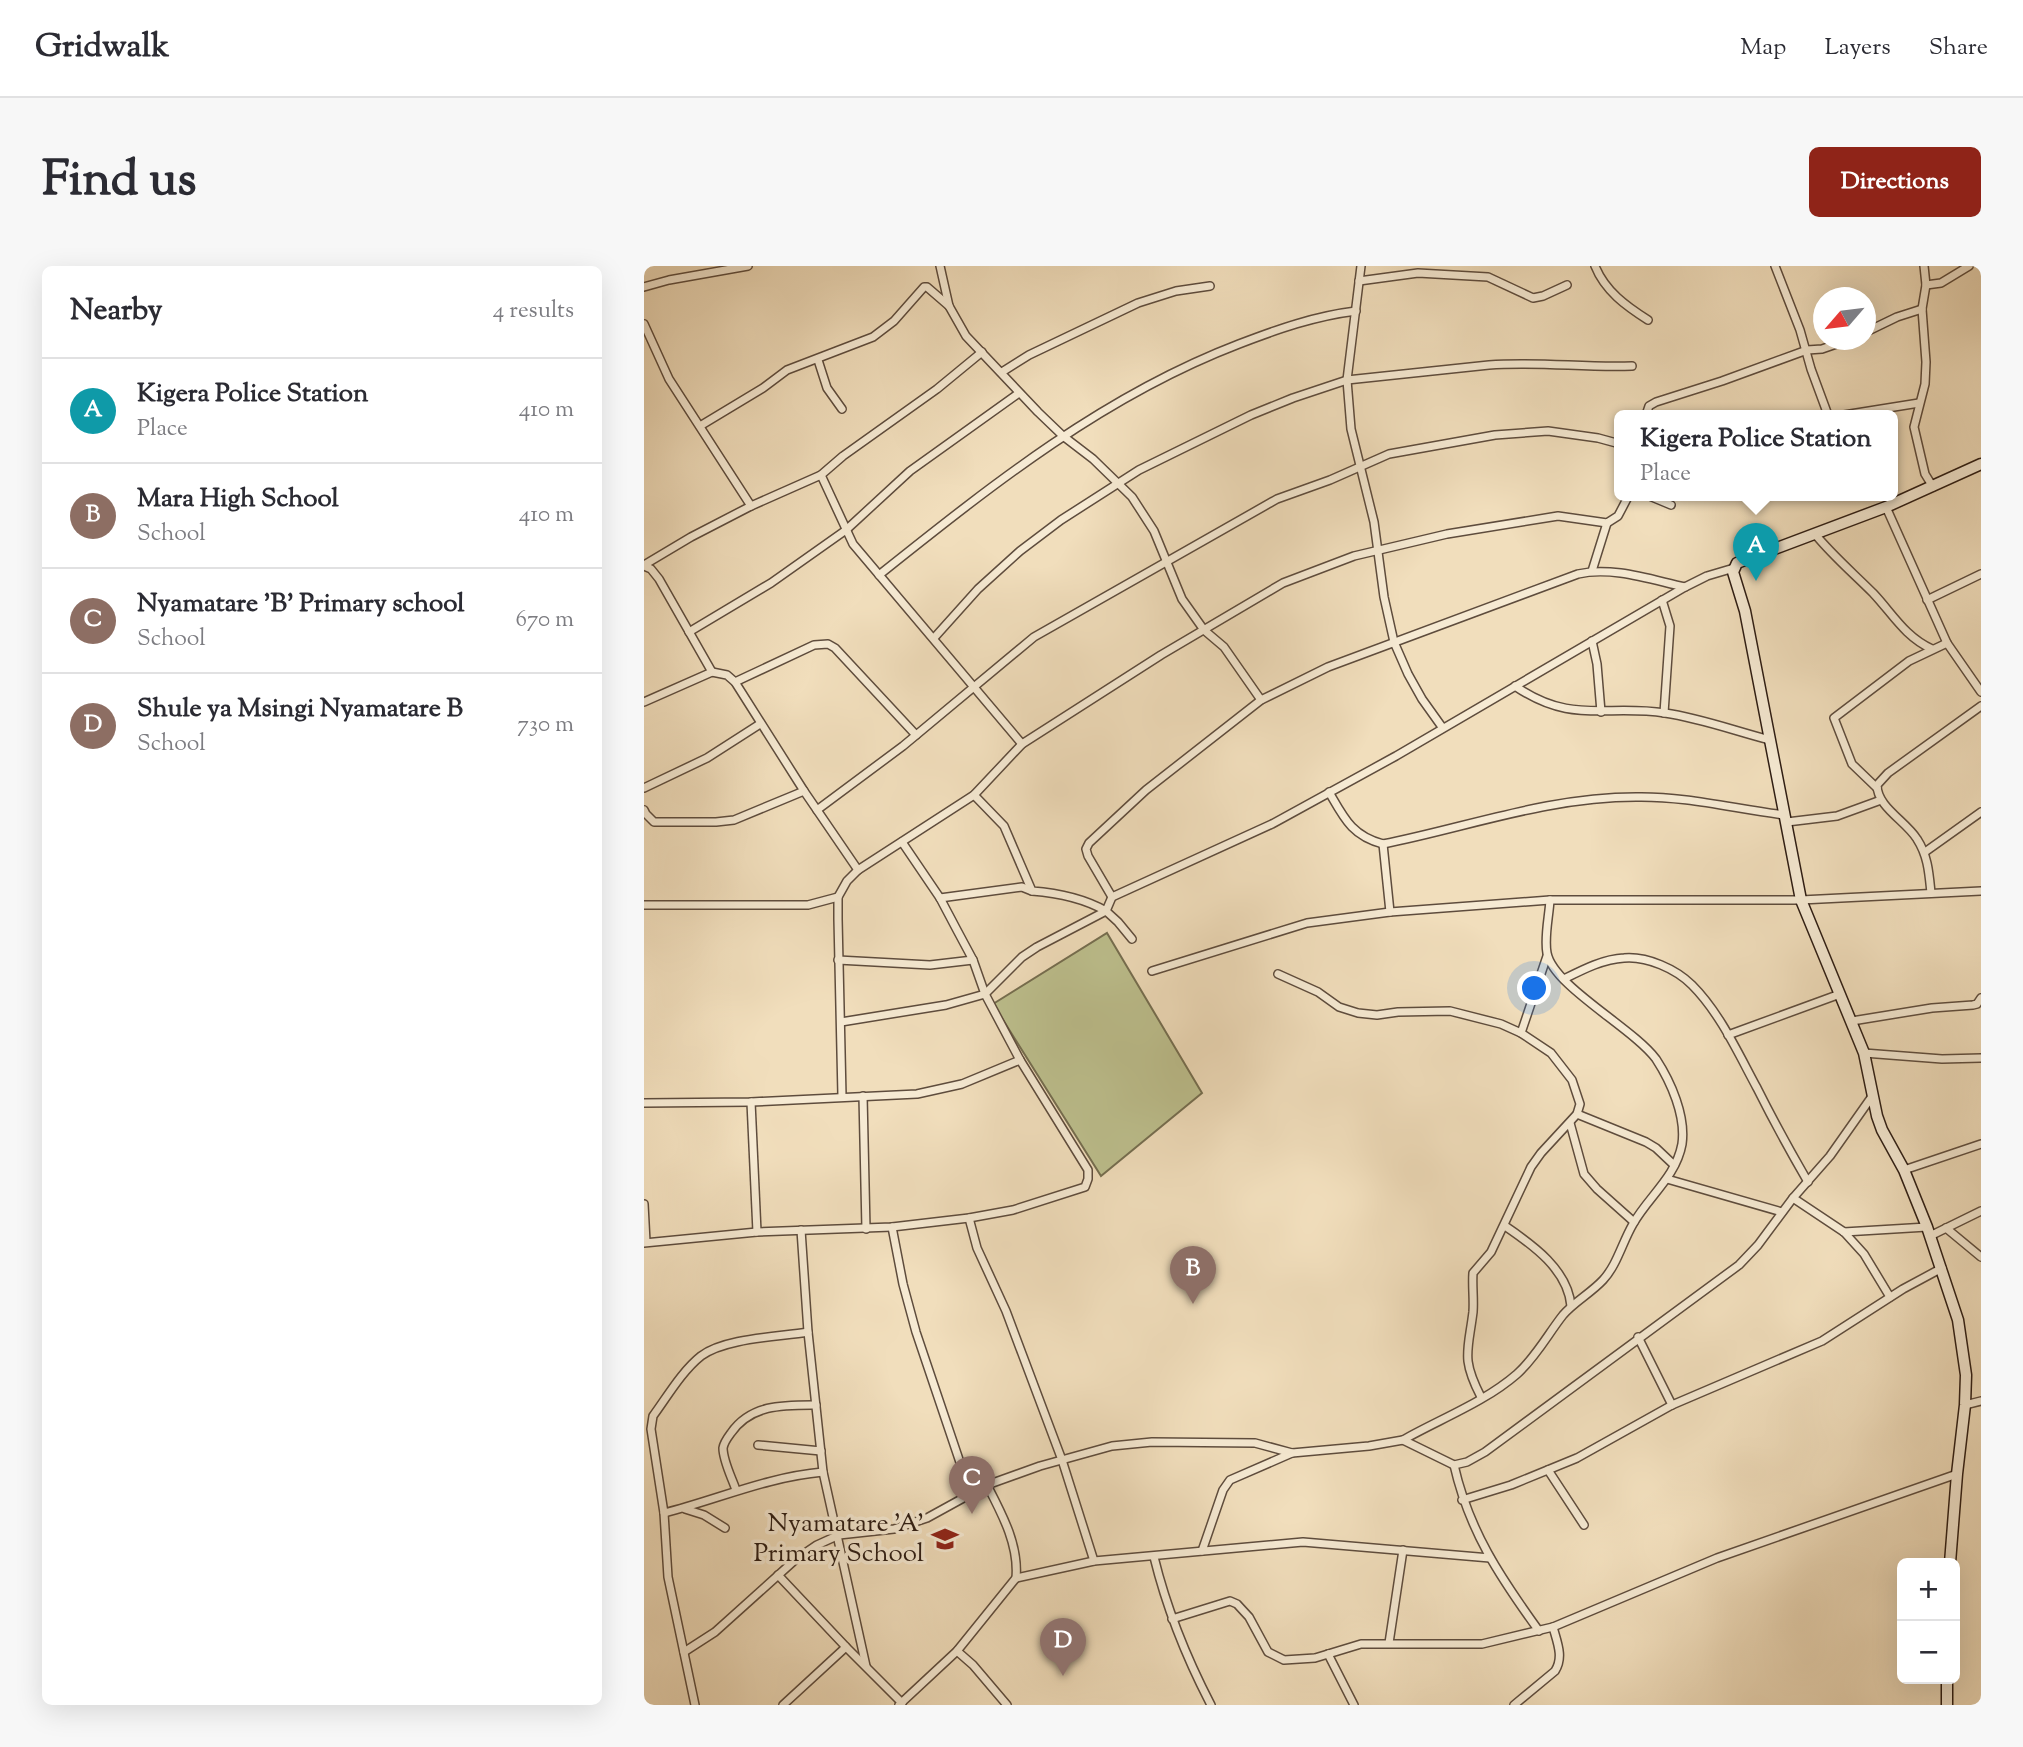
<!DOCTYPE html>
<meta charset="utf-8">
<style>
:root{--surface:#fff;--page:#f7f7f7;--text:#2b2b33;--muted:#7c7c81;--line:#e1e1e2;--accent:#8f2418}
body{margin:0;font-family:"Sorts Mill Goudy",serif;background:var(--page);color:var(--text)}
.controls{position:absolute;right:21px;bottom:21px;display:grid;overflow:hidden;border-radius:10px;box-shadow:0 7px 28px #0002}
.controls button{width:63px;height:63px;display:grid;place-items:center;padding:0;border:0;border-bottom:2px solid var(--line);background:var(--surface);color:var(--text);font:35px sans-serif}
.compass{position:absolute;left:1169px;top:21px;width:63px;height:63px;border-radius:50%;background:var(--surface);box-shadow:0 7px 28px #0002;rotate:242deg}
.you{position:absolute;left:891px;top:723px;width:24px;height:24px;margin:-18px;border:5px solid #fff;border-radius:50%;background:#1a73e8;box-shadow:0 0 0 10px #1a73e833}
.badge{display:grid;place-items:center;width:46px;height:46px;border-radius:50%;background:var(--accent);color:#fff;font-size:23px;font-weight:700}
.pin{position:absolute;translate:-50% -58px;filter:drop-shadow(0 2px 4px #0008)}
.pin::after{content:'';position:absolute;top:37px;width:24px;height:21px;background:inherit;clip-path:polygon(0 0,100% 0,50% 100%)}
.popup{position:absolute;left:970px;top:144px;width:284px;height:91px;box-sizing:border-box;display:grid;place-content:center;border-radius:10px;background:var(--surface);filter:drop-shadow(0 2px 5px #0005);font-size:23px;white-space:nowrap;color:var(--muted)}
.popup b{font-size:26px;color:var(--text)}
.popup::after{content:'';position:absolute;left:50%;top:100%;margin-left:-14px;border:14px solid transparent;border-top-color:var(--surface)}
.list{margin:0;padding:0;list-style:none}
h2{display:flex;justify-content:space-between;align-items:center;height:91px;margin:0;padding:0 28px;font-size:30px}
h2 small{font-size:23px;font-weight:400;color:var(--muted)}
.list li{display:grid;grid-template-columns:46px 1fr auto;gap:21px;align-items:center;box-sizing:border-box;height:105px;padding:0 28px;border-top:2px solid var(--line)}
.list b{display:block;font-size:26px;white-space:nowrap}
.list p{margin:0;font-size:23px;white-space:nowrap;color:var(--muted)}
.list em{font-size:23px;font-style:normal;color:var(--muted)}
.map{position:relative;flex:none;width:1337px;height:1439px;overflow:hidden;border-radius:10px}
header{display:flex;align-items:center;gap:42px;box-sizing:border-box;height:98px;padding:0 35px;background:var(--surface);border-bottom:2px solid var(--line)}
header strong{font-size:33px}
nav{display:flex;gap:38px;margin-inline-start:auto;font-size:24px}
.intro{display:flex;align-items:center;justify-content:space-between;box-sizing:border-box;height:168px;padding:0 42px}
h1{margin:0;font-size:49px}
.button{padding:18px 32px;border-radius:10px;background:var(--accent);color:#fff;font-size:24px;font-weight:700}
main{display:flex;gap:42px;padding:0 42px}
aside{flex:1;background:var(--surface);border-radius:10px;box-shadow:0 7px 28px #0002}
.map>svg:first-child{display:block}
.green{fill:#bdc08e;stroke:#756e50;stroke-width:2}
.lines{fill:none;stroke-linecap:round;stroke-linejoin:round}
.street-casing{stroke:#5e4c3d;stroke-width:10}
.secondary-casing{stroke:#2d1c13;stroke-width:13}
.street{stroke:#f6ead3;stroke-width:7}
.secondary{stroke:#f6ead3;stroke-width:10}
.labels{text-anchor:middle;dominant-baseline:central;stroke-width:7;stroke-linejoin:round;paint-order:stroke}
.poi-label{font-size:26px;fill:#2d1c13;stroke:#f6ead3;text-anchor:end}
</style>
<header>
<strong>Gridwalk</strong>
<nav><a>Map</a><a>Layers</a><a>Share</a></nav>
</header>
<div class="intro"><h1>Find us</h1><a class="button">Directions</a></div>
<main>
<aside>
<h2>Nearby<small>4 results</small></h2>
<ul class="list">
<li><span class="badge" style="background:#0f9aa8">A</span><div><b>Kigera Police Station</b><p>Place</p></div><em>410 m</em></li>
<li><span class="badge" style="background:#8d6e63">B</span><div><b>Mara High School</b><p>School</p></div><em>410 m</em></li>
<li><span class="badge" style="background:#8d6e63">C</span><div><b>Nyamatare 'B' Primary school</b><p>School</p></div><em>670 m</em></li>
<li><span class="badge" style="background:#8d6e63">D</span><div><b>Shule ya Msingi Nyamatare B</b><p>School</p></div><em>730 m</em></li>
</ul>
</aside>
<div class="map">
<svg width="1337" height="1439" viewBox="0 0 1337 1439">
<rect width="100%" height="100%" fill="#f1debc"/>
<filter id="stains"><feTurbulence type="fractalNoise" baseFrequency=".00286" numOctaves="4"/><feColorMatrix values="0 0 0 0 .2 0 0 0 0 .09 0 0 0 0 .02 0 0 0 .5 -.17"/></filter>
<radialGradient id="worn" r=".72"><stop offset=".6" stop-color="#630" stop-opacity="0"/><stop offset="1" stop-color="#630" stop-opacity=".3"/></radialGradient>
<path class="green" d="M463,667L558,827L457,910L349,738Z"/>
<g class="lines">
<defs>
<g id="street">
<path d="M296,0L305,40L322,70L394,146L419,170L449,193L488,231L510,265L538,333L560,364L580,381L617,434"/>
<path d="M717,0L703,114L707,163L730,256L740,331L750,376L764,408L778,433L798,461"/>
<path d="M951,0C961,25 982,40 1004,54"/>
<path d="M1131,0L1156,64L1167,103L1184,149"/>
<path d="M1280,0L1282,19L1278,43L1282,96L1281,118L1270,161L1281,208L1289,221"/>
<path d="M715,15L774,7L844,11L889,32L899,30L923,19"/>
<path d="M1282,19L1297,17L1325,0"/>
<path d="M0,21L25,14L104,0"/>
<path d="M0,58L25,113L107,240"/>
<path d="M1222,66L1253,51L1278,43"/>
<path d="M174,94L183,122L198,143"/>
<path d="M358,106L385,89L494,37L532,25L566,20"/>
<path d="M1002,149L1005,140L1012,136L1078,115L1163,84L1178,83L1204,74"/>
<path d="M1200,149L1275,137"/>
<path d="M56,160L119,122L143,104L229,71L250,55L280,21H283L305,40"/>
<path d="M177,209L209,278L378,478"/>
<path d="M1003,229L1027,239"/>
<path d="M1242,241L1303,377L1337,426"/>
<path d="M1171,268C1188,289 1209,307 1229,327C1248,347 1261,371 1288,383"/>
<path d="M0,299L47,271L107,240L177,209L199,190L293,123L338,86"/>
<path d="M0,300L7,303L15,313L68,406"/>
<path d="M948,305L963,257"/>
<path d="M235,309C348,219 459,130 595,78C634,63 671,50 712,45"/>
<path d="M1018,334L1026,360L1020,447"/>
<path d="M1283,334L1337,308"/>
<path d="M45,366L127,317L202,264L266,205L375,127"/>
<path d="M290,372L334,323L376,285L417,254L495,204L607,149L649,132L703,114L845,99C893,95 941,102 988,100"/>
<path d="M948,375L953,398L957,446"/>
<path d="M91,416L170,379L184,378L191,382L272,469"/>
<path d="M871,420C928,459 961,438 1021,447C1056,452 1091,465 1126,474"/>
<path d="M0,436L68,406L83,409L91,416L160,525L214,604"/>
<path d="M0,522L63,492L116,458"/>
<path d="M1233,522L1208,498L1190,452L1265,395L1303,377"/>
<path d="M685,526C700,552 708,570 739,578C824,561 904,531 992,531C1043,530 1091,543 1141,549"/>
<path d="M330,529L360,560L388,625C415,627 439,632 462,645L468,631L628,558L752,490L1041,321L1063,310L1090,302"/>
<path d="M0,544L2,548L10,556H72L90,554L160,525"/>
<path d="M173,544L259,480L390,371L633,233L686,214L745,188L851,169L904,165L954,172L976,178"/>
<path d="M1143,556L1193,550L1237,534"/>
<path d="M739,578L746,646"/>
<path d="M1281,586L1337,546"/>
<path d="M1287,627C1285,607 1284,590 1273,573C1262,555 1233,541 1233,519L1244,507L1337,440"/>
<path d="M468,631L444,590L442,583L445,577L502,524L617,434L684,401L934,308C968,300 1008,314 1041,321"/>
<path d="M296,632L378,621L388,625"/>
<path d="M0,639H164L194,631"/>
<path d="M194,694L286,699L329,694"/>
<path d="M508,705L663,657L746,646L906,634H1157L1337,625"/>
<path d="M634,708L674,726L695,741L714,747L733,749L754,746L806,745L857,758L877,767L907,787L928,814L936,838L933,848L897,887L887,901L847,986L829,1007C828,1020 830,1033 829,1046C824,1086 817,1092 837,1131"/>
<path d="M920,713C938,704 959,693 980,692C1003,690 1032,703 1048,719C1076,747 1094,787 1113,822C1129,854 1146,885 1164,916"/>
<path d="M1208,755L1288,742L1329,739L1333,738L1337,732"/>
<path d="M197,756L302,739L341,728L378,691L393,681L462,645L474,656L488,673"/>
<path d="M877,767L903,690"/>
<path d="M1084,769L1196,728"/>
<path d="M1220,787L1298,793L1337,792"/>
<path d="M198,830L194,653V631L203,615L214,604L330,529L378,478L517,389L639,317L710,290L803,268L914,250L963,257L974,250L985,229"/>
<path d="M219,830L222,963"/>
<path d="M107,836L113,966"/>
<path d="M0,837L107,836L273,828L318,818L376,794"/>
<path d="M933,848L1002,876L1012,882L1030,899"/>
<path d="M926,857L940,908L953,923L990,956"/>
<path d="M1260,904L1337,878"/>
<path d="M1023,913L1138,946"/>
<path d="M1149,932L1200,966L1220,988L1246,1031"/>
<path d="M0,938L2,976"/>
<path d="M325,952L333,982L362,1045L418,1194L450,1295"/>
<path d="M861,960C889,979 924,1004 927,1040"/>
<path d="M248,961L259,1018L272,1066L327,1229"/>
<path d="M1302,962L1337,991"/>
<path d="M157,964L164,1066L179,1206L222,1400"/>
<path d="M1200,966L1283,961"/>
<path d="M1286,970L1337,945"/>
<path d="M0,977L113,966L248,961L325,952L369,944L441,921L444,913V904L376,794L341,728L329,694L314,666L296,632L258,576"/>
<path d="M994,1071L1028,1139"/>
<path d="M1321,1139L1337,1135"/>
<path d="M759,1174C796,1153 841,1136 873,1108C892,1091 904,1068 919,1049C930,1036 947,1027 959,1014C973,999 978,977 989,958C1004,931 1032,911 1038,878C1042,850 1027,816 1012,793C989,762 909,720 903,687C900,671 905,651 906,634"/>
<path d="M114,1179L177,1185"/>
<path d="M810,1199C825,1265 856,1311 895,1365"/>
<path d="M904,1204L940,1259"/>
<path d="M92,1224C88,1212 79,1195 79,1182C80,1176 84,1171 87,1167C107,1138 140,1139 172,1139"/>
<path d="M818,1234L867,1219L933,1192L1028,1139L1178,1075L1259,1023L1298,1002"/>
<path d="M41,1243L60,1249L81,1262"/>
<path d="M20,1247C75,1233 123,1211 179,1206"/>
<path d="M558,1285L579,1224L586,1214L648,1187L725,1180L759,1174L810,1199L823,1196L841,1186L1095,999L1114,979L1149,932L1186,890L1229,829"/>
<path d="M510,1291C523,1344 542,1391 567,1439"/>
<path d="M134,1309L202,1381L258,1437"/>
<path d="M372,1312L450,1295L659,1276L846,1292"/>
<path d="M528,1353L586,1335L593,1338L605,1351L624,1386L640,1394L671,1392L717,1378H838L909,1361L1073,1292L1313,1208"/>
<path d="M745,1377L759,1284"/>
<path d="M313,1385L329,1399L363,1439"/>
<path d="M40,1386L71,1366L151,1294L173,1279L195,1269L250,1263L283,1252L343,1219L396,1200L468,1180L508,1176L611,1177L648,1187"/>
<path d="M684,1388L710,1439"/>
<path d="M51,1439L24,1311L20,1247L7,1163L9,1150C23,1131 38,1105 57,1090C81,1072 134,1071 164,1066"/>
<path d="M139,1439L202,1381"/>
<path d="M255,1439L313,1385L372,1312C375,1279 358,1248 343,1219"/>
<path d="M870,1439L911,1405C920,1391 913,1376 909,1361"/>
</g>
<g id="secondary">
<path d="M1306,1297L1313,1208L1321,1139L1322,1109L1314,1054L1283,961L1260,904L1238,864L1233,850L1220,787L1157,634L1101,345L1089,306L1093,297L1242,241L1337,198"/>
<path d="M1303,1439V1413"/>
</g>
</defs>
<use href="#street" class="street-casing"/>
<use href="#secondary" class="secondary-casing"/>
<use href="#street" class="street"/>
<use href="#secondary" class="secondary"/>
</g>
<defs>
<symbol id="school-bare" viewBox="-9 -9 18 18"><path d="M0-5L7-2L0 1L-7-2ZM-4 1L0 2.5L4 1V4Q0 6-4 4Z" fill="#8f2418" stroke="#f6ead3" stroke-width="2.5" paint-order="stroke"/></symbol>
</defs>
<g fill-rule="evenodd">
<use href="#school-bare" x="282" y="1254" width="38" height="38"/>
</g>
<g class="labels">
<g class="poi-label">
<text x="280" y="1258">Nyamatare 'A'<tspan x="280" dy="30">Primary School</tspan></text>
</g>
</g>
<rect width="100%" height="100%" filter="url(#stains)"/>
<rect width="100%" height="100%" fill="url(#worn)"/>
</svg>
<div class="controls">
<button>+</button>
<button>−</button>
</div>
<svg class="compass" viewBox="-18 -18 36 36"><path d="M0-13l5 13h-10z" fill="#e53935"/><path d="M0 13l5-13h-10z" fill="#7c7c81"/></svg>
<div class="you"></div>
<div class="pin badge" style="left:1112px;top:315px;background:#0f9aa8">A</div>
<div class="popup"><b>Kigera Police Station</b>Place</div>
<div class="pin badge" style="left:549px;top:1038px;background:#8d6e63">B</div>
<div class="pin badge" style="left:328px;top:1248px;background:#8d6e63">C</div>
<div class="pin badge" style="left:419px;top:1410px;background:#8d6e63">D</div>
</div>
</main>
